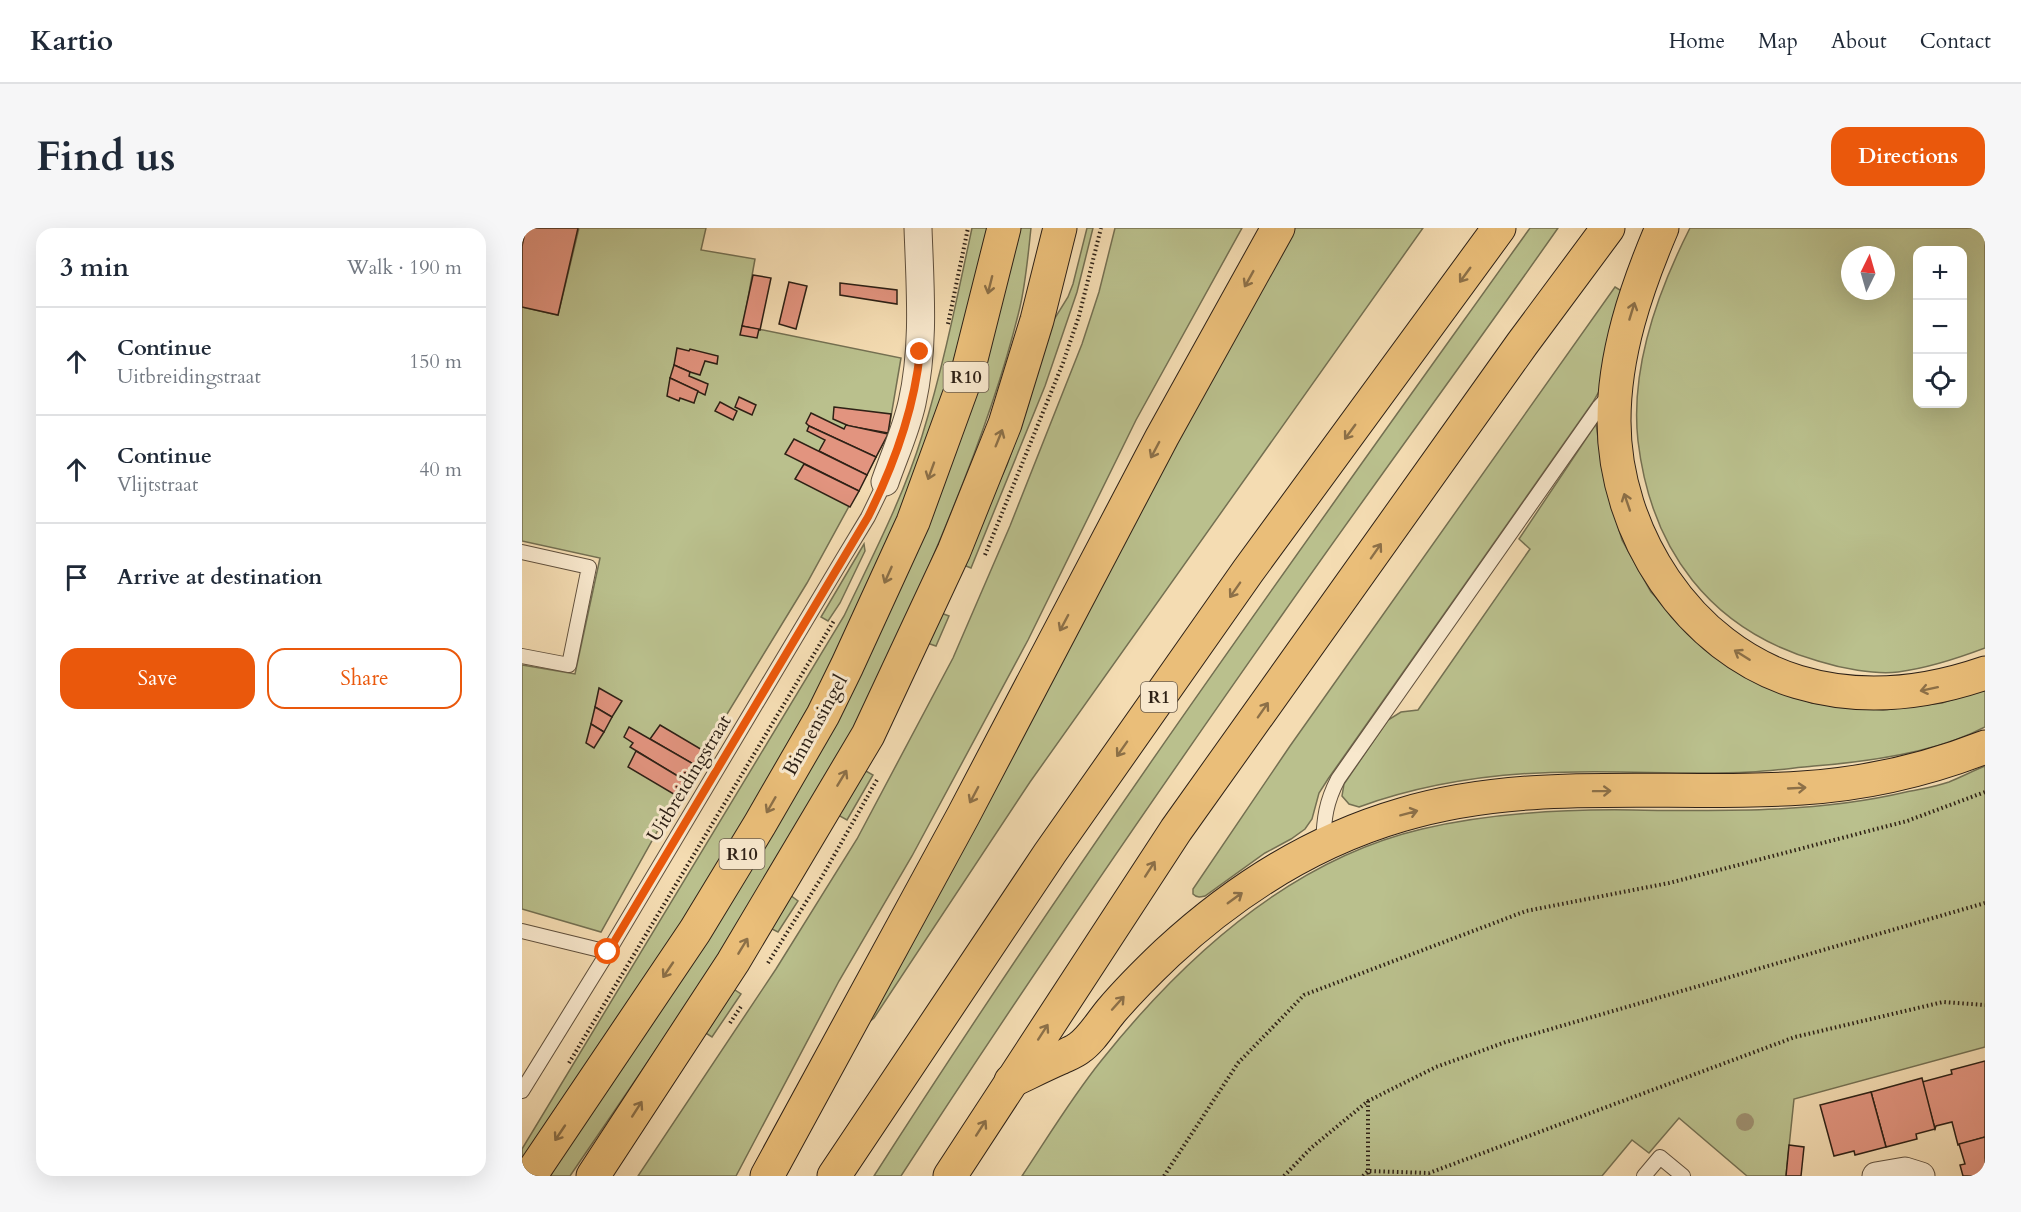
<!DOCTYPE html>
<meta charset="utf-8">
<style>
:root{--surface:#fff;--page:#f6f6f7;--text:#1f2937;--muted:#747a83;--line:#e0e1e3;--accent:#ea580c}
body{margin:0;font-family:Cardo,serif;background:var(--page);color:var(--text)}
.controls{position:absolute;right:18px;top:18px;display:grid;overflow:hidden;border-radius:12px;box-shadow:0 6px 24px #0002}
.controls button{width:54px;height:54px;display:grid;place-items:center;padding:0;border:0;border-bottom:2px solid var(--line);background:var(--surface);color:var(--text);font:30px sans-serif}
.compass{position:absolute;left:1319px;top:18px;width:54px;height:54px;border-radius:50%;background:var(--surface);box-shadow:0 6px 24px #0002;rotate:5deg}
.stop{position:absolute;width:18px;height:18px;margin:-14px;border:4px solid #ea580c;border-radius:50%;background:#fff}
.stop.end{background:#ea580c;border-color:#fff;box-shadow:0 2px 6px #0008}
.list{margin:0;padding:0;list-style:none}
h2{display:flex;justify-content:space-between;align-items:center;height:78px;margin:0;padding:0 24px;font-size:26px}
h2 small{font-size:20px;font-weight:400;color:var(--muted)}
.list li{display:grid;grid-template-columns:39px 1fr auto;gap:18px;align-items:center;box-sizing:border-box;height:108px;padding:0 24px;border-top:2px solid var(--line)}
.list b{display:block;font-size:22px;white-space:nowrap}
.list p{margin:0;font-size:20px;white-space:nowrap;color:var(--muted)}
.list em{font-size:20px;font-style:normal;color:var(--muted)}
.actions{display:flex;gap:12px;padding:18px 24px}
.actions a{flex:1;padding:14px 0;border:2px solid var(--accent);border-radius:18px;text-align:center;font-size:21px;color:var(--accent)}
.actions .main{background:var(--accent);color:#fff}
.icon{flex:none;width:33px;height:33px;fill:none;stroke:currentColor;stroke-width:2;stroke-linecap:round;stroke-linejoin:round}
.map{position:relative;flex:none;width:1463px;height:948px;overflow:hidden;border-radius:18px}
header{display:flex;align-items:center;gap:36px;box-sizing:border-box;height:84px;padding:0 30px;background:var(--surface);border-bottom:2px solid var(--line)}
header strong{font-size:28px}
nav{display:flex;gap:33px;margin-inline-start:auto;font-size:21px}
.intro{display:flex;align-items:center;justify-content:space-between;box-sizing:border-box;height:144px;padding:0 36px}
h1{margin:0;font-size:42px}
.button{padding:15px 27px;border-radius:18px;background:var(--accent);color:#fff;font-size:21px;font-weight:700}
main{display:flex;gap:36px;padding:0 36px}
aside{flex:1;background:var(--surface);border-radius:18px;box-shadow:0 6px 24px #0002}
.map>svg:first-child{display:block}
.green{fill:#bac08d;stroke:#747052;stroke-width:1.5;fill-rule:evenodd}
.building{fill:#e2947f;stroke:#2e2116;stroke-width:1.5}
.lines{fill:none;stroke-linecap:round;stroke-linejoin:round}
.service-casing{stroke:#60503d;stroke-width:16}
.minor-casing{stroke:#60503d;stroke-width:29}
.primary-casing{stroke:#2e2116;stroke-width:35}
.motorway-casing{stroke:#2e2116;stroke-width:35}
.path{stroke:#2e2116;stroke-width:4;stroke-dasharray:1.5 3;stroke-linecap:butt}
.service{stroke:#f8e8cd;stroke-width:14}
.minor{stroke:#f8e8cd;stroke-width:27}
.primary{stroke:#eabe79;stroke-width:33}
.motorway{stroke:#eabe79;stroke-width:33}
.tree{fill:#9e9070}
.oneway{stroke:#8c7048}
.route{stroke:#ea580c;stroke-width:8}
.labels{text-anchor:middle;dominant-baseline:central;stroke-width:6;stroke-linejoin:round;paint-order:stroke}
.shield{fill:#f8e8cd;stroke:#6b5d4d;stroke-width:1.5}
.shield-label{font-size:18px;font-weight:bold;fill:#2e2116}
.street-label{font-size:20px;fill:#2e2116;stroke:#f8e8cd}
</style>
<header>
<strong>Kartio</strong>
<nav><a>Home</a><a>Map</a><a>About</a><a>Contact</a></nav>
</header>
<div class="intro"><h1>Find us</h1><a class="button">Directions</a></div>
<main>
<aside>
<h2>3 min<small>Walk · 190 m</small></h2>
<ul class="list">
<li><svg class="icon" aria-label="ahead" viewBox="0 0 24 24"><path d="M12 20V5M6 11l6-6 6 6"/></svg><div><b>Continue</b><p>Uitbreidingstraat</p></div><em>150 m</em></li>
<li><svg class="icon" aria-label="ahead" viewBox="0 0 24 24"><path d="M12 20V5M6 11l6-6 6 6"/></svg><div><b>Continue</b><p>Vlijtstraat</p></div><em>40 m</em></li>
<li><svg class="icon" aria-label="arrive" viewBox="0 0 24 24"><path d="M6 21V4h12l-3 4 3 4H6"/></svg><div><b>Arrive at destination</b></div></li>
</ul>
<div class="actions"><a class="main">Save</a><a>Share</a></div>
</aside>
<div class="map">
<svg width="1463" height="948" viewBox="0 0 1463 948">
<rect width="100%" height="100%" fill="#f4dcb2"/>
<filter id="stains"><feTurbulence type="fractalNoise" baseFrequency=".00333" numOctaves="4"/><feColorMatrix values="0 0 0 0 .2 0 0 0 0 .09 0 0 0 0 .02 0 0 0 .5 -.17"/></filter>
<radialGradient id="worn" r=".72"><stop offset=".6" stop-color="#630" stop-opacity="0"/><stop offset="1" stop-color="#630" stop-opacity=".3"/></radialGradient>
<g class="green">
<path d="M57,0H184L179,22L233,31L221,98L379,130L366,206L354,229L285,355L155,568L79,704L0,681V437L53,446L78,330L0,313V79L36,87Z"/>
<path d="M450,0H469L442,100L410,200L379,282L303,450L189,651L0,932V921L322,388C350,329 381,270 400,208C421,140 435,70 450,0Z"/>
<path d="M498,0H509C506,27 504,53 498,79C480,155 452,230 422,302C377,412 325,521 263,623C195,734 121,841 48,948H29L31,940L249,608L493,22Z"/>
<path d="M565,0H571L555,64L523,158L449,340L439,336L485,237L506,177L528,98L546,69L551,56Z"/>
<path d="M593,0H720L614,192L506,412L390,628L317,753L214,948H116L254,741L335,611L431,430L488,298L560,116L577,64Z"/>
<path d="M771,0H901L508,554L352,790L346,795L344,786Z"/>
<path d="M1008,0H1036C945,130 851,257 760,387C630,572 502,758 379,948H352C559,624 785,312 1008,0Z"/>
<path d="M1168,0H1463V420C1434,431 1407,440 1376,444C1353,447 1318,440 1296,433C1188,402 1129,322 1116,213C1108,141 1136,63 1168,0ZM1396,22H1440V176H1396ZM1328,27H1364V63H1328Z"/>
<path d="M1093,59L1103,65L1080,158L1071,174L806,551L797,565L790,591L783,601L769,611L743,625L683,668C678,669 675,670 671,666V661L768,518Z"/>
<path d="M1074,196L1081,245L1100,312L1129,364L1175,411L1233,453L1290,475L1361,482L1420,475L1463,461V499C1416,524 1345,534 1292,538C1270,540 1249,543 1228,544C1171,547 1113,543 1055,544C982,544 906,554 837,579L827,576L820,568L822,556L866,492L879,484L896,482L1008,321L997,311Z"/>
<path d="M342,316L343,323L318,375L306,393L299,389Z"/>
<path d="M419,385L427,388L414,418L405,415Z"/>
<path d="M1463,538V819L1272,871L1264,948H1225L1157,890L1127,925L1110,912L1080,948H500C526,909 550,869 579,833C661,730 768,632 900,601C968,585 1041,581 1111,582C1202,583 1295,585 1384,564C1398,561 1413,559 1427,554C1439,549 1451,543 1463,538Z"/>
<path d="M342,542L351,547L325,592L316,587Z"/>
<path d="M268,667L276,673L256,704L248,700Z"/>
<path d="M210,760L219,766L190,809L182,804Z"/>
</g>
<g class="building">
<path d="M4,0H56L36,87L0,79V18Z"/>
<path d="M231,47L249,50L238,102L220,98Z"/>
<path d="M267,54L285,58L274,101L257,96Z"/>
<path d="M318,55L375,62V76L318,67Z"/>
<path d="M220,98L237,101L235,110L218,107Z"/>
<path d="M155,120L167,123L168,121L196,128L195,136L183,133L178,147L168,144L152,137Z"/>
<path d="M152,137L168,144L167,148L186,156L183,167L148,150Z"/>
<path d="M148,150L176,163L172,175L158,170L157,173L145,168Z"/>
<path d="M217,169L234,177L230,187L213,179Z"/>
<path d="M198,174L215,183L211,192L193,183Z"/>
<path d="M312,179L369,186L366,205L327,198L311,191Z"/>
<path d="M289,185L322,201L324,197L366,206L354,229L287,198L284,195Z"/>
<path d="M287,198L354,229L345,247L297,223L303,212L285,203Z"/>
<path d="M272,211L345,247L337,263L263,226Z"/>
<path d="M282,236L337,263L328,279L273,251Z"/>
<path d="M77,460L100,473L90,489L73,479Z"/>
<path d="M73,479L90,489L82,504L69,496Z"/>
<path d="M69,496L82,504L72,520L64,515Z"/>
<path d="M138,497L182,523L173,537L128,511Z"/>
<path d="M107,499L173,537L164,553L108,519L111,515L102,509Z"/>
<path d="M114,523L164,553L155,568L106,539Z"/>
<path d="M1463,833V909L1436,917L1430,894L1414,898L1413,901L1400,854L1430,846L1429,842Z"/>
<path d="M1400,850L1413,901L1394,906L1395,911L1364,919L1349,864Z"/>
<path d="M1349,864L1364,919L1333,927L1332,923L1312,928L1298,877Z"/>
<path d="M1463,909V948H1441L1438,937L1443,936L1437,916Z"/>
<path d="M1267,917L1282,919L1279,948H1264Z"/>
</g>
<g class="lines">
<defs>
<g id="service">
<path d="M0,324L67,339L47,437L0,428"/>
<path d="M801,616C802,590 804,574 816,551L1077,179L1088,167"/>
<path d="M0,703L86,724"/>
<path d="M0,863L86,724L323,327L346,289L363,254"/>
<path d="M1122,948L1138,929L1161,948"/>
</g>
<g id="minor">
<path d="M363,254C372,228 384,202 390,175C403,117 398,59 396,0"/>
<path d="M1354,948L1383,943L1399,948"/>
</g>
<g id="primary">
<path d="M8,948L173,703L238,596L301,487L325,438L391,294L446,143L482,0"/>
<path d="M71,948L211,734L346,507L432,323L483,196L515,92L538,0"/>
</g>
<g id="motorway">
<path d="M1140,0C1114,61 1092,126 1092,193C1092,304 1166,421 1276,454C1339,473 1402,466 1463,445"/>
<path d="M489,853C506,845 522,837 538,830C544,827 552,824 557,820C569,812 579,795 589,783C606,763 625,744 645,725C712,663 790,613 879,587C1008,548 1147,569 1280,560C1344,556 1404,542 1463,519"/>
<path d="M245,948L441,588L640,209L756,0"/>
<path d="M312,948L528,625L726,343L977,0"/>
<path d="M428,948L654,602L1000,116L1086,0"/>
</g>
</defs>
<use href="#service" class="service-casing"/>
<use href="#minor" class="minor-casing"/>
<use href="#primary" class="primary-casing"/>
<use href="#motorway" class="motorway-casing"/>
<g class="path">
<path d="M426,96L446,0"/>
<path d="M463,327L541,135L557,88L579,0"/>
<path d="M246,735L301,647L356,550"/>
<path d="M208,795L220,777"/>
<path d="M47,835L313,391"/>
<path d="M846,873V943L847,948"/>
<path d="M642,948L716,835L782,767L1004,683L1147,655L1385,593L1463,564"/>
<path d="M762,948L789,920L846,873L914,839L984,814L1463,675"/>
<path d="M841,948L846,943L907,945L1273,809L1421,774L1463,777"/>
</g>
<use href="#service" class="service"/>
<use href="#minor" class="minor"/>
<use href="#primary" class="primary"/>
<use href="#motorway" class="motorway"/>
</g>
<circle class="tree" cx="1223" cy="894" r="9"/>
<defs><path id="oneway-shaft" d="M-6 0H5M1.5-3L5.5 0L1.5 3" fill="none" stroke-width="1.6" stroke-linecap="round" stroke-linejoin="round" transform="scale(1.5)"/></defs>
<g class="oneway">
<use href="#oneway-shaft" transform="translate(943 47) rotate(126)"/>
<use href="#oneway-shaft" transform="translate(727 51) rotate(119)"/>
<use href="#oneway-shaft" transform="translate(468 57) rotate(104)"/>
<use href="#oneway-shaft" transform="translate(1110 83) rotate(-73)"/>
<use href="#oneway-shaft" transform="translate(828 204) rotate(126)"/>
<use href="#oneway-shaft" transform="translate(477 210) rotate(-68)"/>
<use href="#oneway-shaft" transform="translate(633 222) rotate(118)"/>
<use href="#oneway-shaft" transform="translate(409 243) rotate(110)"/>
<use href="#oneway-shaft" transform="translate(1105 274) rotate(-109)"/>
<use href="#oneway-shaft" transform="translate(854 323) rotate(-55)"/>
<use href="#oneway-shaft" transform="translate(366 347) rotate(114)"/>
<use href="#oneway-shaft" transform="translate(713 362) rotate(125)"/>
<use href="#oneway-shaft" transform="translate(542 395) rotate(118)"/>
<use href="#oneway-shaft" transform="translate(1220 427) rotate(-148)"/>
<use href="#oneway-shaft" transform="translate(1407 461) rotate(168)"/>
<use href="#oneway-shaft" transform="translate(741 482) rotate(-55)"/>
<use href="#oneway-shaft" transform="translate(600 521) rotate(125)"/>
<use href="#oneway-shaft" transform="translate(320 550) rotate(-59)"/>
<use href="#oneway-shaft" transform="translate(1275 560) rotate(-3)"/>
<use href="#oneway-shaft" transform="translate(1080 563) rotate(-1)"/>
<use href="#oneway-shaft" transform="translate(452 567) rotate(118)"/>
<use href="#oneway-shaft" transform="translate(249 577) rotate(120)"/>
<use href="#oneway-shaft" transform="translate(887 585) rotate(-15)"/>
<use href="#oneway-shaft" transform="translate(628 641) rotate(-57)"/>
<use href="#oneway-shaft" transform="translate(713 670) rotate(-36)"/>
<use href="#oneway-shaft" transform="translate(221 718) rotate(-59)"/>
<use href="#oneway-shaft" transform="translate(146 742) rotate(124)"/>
<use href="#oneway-shaft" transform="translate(596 775) rotate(-48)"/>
<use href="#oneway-shaft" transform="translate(521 804) rotate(-57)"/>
<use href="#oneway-shaft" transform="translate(115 881) rotate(-57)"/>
<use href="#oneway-shaft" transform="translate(459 900) rotate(-57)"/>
<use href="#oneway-shaft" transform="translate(38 905) rotate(124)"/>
</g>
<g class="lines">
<path class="route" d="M86,724L346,289C372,237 392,183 398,124"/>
</g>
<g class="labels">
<g class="shield">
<rect x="421.5" y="134" width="45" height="30" rx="4.5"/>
<rect x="619" y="454" width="36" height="30" rx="4.5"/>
<rect x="197.5" y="611" width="45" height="30" rx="4.5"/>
</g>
<g class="shield-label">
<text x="444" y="149">R10</text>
<text x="637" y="469">R1</text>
<text x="220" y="626">R10</text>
</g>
<g class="street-label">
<text transform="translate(293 497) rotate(-61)">Binnensingel</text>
<text transform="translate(167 550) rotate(-59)">Uitbreidingstraat</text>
</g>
</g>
<rect width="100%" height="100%" filter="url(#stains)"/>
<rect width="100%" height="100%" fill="url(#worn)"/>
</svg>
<div class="controls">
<button>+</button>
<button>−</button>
<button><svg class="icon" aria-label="locate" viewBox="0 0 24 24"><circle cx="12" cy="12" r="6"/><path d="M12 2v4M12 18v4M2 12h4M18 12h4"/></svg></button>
</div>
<svg class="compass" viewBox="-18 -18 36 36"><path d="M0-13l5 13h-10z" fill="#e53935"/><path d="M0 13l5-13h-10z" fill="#747a83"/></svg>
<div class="stop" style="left:86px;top:724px"></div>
<div class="stop end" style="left:398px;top:124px"></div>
</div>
</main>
